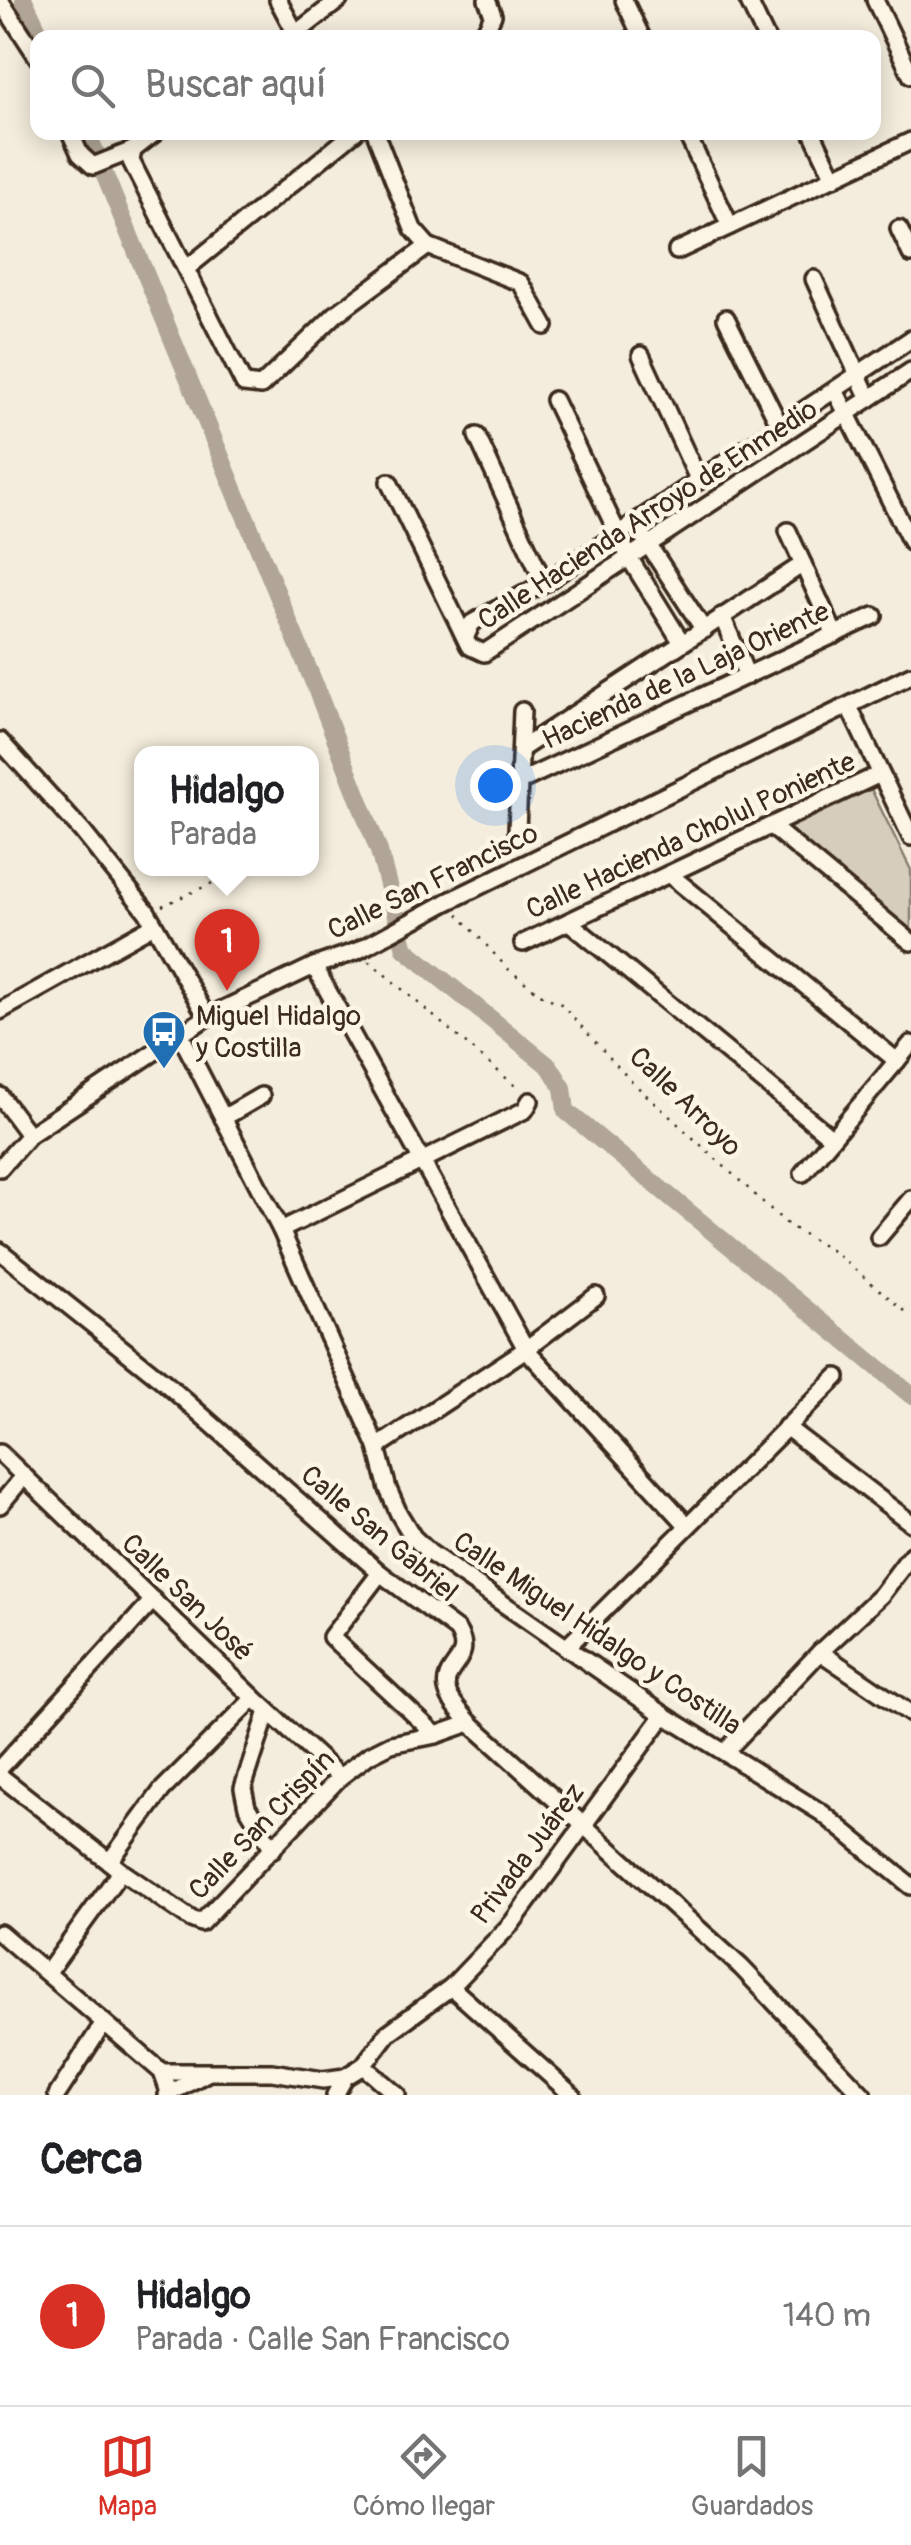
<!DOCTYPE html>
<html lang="es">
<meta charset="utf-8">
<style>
:root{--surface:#fff;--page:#f2f2f2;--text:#202124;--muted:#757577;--line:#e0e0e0;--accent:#d93025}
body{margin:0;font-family:Pangolin,sans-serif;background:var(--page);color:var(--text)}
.you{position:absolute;left:495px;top:785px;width:35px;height:35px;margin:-25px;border:8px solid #fff;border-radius:50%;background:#1a73e8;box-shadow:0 0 0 15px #1a73e833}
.badge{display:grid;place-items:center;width:65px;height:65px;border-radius:50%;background:var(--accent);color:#fff;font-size:32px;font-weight:700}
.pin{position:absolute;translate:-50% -82px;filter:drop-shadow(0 2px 5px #0008)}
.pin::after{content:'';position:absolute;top:52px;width:35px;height:30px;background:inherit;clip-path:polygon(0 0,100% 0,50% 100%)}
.popup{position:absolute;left:134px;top:746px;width:185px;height:130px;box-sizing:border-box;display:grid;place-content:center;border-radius:20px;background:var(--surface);filter:drop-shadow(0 2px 8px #0005);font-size:32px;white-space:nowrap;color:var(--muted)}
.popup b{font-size:38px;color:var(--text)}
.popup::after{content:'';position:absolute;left:50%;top:100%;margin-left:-20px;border:20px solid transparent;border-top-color:var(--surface)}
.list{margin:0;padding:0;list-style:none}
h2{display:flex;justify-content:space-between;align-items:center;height:130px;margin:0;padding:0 40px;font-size:42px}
h2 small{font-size:32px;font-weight:400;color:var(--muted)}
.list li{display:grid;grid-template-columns:65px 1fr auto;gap:30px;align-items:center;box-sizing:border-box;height:180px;padding:0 40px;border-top:2px solid var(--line)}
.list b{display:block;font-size:38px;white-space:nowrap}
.list p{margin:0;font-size:32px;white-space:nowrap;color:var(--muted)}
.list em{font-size:32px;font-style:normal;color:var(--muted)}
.icon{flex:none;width:55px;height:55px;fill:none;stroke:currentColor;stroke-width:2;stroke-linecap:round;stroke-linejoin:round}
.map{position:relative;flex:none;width:911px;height:2095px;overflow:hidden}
.search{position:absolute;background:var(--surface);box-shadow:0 5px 25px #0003;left:30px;right:30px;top:30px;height:110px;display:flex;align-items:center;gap:25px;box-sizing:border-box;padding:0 35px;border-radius:20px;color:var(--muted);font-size:38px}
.sheet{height:310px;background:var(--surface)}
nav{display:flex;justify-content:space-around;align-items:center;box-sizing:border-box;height:140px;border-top:2px solid var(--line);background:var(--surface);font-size:28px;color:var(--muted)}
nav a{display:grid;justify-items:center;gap:5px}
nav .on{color:var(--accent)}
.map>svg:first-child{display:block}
.green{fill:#d6cdbd;stroke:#887c6e;stroke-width:2.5}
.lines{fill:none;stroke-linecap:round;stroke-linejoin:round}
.canal{stroke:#b0a596;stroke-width:18}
.minor-casing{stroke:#3b2a1e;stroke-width:22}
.path{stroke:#3b2a1e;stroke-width:2.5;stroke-dasharray:2.5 8;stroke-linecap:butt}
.minor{stroke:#fcf5e5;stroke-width:15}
.labels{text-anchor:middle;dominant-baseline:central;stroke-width:9;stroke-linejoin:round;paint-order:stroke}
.street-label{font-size:28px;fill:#3b2a1e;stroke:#fcf5e5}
.poi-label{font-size:28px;fill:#3b2a1e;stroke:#fcf5e5;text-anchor:start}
</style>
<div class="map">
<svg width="911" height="2095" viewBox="0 0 911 2095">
<rect width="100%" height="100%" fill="#f4eddd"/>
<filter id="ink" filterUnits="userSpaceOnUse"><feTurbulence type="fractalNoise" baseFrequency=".01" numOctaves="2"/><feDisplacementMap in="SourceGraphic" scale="20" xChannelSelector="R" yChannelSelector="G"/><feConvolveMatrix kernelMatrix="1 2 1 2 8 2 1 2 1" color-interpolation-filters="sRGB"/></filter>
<g filter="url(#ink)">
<path class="green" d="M870,787L911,870V935L787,830L793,822Z"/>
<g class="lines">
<g class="canal">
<path d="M24,0L42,38"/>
<path d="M87,132L314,683L379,851L405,949L550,1067L563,1088L566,1111L911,1395"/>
</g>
<defs>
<g id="minor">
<path d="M0,0L38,58"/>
<path d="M278,0L296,34"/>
<path d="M624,0L642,38"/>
<path d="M748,0L766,38"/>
<path d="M875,0L911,75"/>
<path d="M290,38L339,0"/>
<path d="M477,38L486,30L493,15L487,0"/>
<path d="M70,132L80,154L93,166L133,150L156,132"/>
<path d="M375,132L413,229L428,246L521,283L545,326"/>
<path d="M686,132L730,226"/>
<path d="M812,132L834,178"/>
<path d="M133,150L131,161L244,384L261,386L336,314L428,246"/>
<path d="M899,229L911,254"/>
<path d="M677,251L911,141"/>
<path d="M186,269L355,132"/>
<path d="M814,279L869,399"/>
<path d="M726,318L780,426"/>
<path d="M641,355L699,481"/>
<path d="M835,390L911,542"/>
<path d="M554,400L630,559L682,643"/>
<path d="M477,436L544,583"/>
<path d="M389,482L469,646L484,653L911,371"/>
<path d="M634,523L704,630"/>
<path d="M788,531L835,635"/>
<path d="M722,616L747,676"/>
<path d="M466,636L472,623L544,583L911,339"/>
<path d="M849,707L911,837"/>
<path d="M0,741L82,831L147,912L207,1017"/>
<path d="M521,749L803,564"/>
<path d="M519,782L874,616"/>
<path d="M771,826L911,942"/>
<path d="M517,831L522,711"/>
<path d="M669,874L897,1061"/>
<path d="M569,922L832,1138"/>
<path d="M523,943L880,774"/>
<path d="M314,966L526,1349L687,1525"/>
<path d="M0,1011L154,925"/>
<path d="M180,1034L281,1230L377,1447L388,1489L399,1514L413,1537L430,1553L664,1715L822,1813L911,1886"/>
<path d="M0,1096L29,1135"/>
<path d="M223,1118L261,1096"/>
<path d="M0,1168L29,1135L207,1017L314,966L357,951L447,902L911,675"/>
<path d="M803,1173L911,1044"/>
<path d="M281,1230L525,1110L530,1101"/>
<path d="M879,1237L911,1199"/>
<path d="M0,1251L163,1381L380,1573L457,1630C476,1660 442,1665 447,1689C449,1701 462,1713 470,1723L741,1967L863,2095"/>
<path d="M786,1427L911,1523"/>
<path d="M377,1447L526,1349L596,1296"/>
<path d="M0,1453L254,1698L340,1777"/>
<path d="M0,1505L24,1476"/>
<path d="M380,1573L331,1637L436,1735"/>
<path d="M566,1648L837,1377"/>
<path d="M820,1652L911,1714"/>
<path d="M268,1711L243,1788L247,1807L273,1849"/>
<path d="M726,1751L820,1652L881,1595L911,1555"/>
<path d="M0,1768L153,1600"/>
<path d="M0,1776L121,1871L191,1919L201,1923L340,1777L369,1755L391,1744L436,1735L470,1723"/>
<path d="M110,1861L162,1790L254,1698"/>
<path d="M0,1933L162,2072L170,2095"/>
<path d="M48,1972L121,1871"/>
<path d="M451,1987L572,2095"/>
<path d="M363,2066L397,2095"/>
<path d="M162,2072H272L323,2080L345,2077"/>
<path d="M57,2095L103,2024"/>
<path d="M167,2095L207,2073"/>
<path d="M335,2095L345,2077L363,2066L388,2033L451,1987L512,1923L664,1715"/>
</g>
</defs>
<use href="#minor" class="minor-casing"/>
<g class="path">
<path d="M162,906L230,875"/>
<path d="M458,914L507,968L540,994L561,1004L631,1081L788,1225L834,1252L911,1316"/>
<path d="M369,961L519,1089"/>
</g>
<use href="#minor" class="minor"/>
</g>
</g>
<defs>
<symbol id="bus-pin" viewBox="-11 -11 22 30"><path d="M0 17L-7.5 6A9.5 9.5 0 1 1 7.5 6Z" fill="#1f6fb2" stroke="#fcf5e5"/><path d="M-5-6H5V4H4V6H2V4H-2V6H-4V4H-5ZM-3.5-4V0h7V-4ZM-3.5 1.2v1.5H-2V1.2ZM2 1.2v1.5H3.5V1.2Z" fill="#fff"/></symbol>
</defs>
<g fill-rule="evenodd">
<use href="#bus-pin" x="139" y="1007" width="50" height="68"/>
</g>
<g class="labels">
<g class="street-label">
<text transform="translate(648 515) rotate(-33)">Calle Hacienda Arroyo de Enmedio</text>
<text transform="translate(686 676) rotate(-25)">Hacienda de la Laja Oriente</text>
<text transform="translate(691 836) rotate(-25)">Calle Hacienda Cholul Poniente</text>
<text transform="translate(433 882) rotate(-26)">Calle San Francisco</text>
<text transform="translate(685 1102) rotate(44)">Calle Arroyo</text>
<text transform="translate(379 1534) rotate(40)">Calle San Gabriel</text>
<text transform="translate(187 1598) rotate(44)">Calle San José</text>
<text transform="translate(597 1634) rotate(34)">Calle Miguel Hidalgo y Costilla</text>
<text transform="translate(262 1825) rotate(-46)">Calle San Crispín</text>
<text transform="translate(528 1854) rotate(-53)">Privada Juárez</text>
</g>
<g class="poi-label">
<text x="196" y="1016">Miguel Hidalgo<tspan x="196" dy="32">y Costilla</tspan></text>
</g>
</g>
</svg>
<div class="you"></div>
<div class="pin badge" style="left:227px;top:991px">1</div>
<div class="popup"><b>Hidalgo</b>Parada</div>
<div class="search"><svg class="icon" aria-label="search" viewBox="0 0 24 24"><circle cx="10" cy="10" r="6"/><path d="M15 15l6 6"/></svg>Buscar aquí</div>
</div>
<section class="sheet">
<h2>Cerca<small></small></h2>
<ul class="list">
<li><span class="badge">1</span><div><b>Hidalgo</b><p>Parada · Calle San Francisco</p></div><em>140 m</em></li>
</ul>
</section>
<nav>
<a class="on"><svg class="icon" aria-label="map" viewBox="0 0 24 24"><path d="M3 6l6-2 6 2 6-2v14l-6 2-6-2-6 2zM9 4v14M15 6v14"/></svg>Mapa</a>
<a><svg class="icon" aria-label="directions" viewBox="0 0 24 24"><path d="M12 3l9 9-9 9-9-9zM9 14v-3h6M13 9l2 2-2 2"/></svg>Cómo llegar</a>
<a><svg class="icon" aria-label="saved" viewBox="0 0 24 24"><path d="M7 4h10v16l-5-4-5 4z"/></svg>Guardados</a>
</nav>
